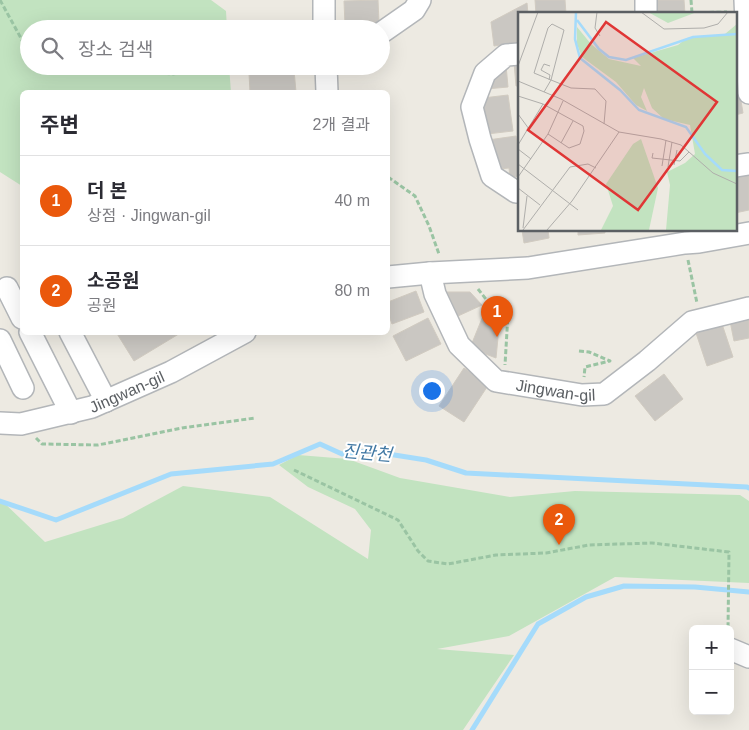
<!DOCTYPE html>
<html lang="ko">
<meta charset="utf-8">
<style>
:root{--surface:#fff;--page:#f7f7f7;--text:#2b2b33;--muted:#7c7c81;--line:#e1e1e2;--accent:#ea580c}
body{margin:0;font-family:Helvetica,"Noto Sans KR",sans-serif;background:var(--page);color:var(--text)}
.controls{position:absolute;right:15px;bottom:15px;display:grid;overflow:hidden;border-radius:8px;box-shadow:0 5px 20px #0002}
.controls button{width:45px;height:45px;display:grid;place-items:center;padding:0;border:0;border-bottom:1px solid var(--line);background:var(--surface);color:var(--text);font:25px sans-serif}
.you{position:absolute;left:431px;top:390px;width:18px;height:18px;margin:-12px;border:4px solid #fff;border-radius:50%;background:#1a73e8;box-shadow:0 0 0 8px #1a73e833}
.badge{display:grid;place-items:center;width:32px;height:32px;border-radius:50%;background:var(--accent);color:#fff;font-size:16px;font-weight:700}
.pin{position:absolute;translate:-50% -41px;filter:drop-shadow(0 1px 2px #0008)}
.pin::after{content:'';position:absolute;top:26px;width:18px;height:15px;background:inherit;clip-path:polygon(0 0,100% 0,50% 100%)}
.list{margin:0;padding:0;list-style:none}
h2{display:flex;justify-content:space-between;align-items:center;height:65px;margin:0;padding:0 20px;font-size:21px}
h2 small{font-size:16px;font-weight:400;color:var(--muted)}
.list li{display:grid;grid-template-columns:32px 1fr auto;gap:15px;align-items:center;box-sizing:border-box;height:90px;padding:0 20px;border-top:1px solid var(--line)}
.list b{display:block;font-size:19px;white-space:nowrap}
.list p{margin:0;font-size:16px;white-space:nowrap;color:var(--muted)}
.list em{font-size:16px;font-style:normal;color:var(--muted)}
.icon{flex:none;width:28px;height:28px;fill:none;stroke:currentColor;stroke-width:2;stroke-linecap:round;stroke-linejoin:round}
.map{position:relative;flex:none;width:749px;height:730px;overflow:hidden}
.search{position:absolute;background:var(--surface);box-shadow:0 5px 20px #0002;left:20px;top:20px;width:370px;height:55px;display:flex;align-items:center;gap:12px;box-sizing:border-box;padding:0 18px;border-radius:28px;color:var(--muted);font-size:19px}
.panel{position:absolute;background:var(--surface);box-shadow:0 5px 20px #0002;left:20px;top:90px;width:370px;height:245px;border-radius:8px}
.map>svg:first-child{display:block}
.green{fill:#c2e3c0}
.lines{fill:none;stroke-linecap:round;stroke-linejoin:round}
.stream{stroke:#a5dbfb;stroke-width:5}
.building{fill:#cac7c2;stroke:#d1cbc1}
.minor-casing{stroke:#b3b6b9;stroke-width:24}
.path{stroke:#9ac4a3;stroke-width:3;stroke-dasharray:5 2.5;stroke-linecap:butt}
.minor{stroke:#fff;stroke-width:21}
.labels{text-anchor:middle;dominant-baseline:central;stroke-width:4;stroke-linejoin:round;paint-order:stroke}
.street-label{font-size:16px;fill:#5b5f63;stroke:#fff}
.water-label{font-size:18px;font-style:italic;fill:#4178a3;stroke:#fff}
.inset-river{fill:none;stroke:#a5dbfb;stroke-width:2.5}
.inset-road{fill:none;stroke:#afaeab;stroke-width:1}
.view{fill:#e03635;fill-opacity:0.15;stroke:#e03635;stroke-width:2.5}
.inset-edge{fill:none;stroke:#5b5f63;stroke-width:2.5}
</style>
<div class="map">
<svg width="749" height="730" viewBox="0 0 749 730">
<rect width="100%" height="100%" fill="#edeae2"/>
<g class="green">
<path d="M0,0H211L226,11L227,29H29V66H229L231,92H22V186L0,172Z"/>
<path d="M298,455L348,459L400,478L510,497L575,491L740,495L749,501V583L615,577L509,636L437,649L514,655L463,730H0V499L45,542L123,518L183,486L270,497L368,559L371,530L355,509L308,487L279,465Z"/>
</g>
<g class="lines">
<g class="stream">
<path d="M0,501L56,520L171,474L273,464L320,444L342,454L369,451L426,460L466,473L747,487L749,488"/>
<path d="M472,730L538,624L586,597L624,586L695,587L749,592"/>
</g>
</g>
<g class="building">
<path d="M378,0L379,23L345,25L344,1Z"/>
<path d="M535,0H565L566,14H536Z"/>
<path d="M653,0H684L685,14H653Z"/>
<path d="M527,3L528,14H519V42L494,46L491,22Z"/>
<path d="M519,61V86H516L514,62Z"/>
<path d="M735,61L738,84H735Z"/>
<path d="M506,65L508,87L486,89L491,77Z"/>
<path d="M294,70L296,92H250L249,73Z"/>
<path d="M735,89H739L743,113L735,115Z"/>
<path d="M508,95L513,131L487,134L483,98Z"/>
<path d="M516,136L519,158V176L510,178L509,168L499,169L498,158L491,159L488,140Z"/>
<path d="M735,172L749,175V210L735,213Z"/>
<path d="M522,230H548L549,238L524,243Z"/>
<path d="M578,230H605V233L578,235Z"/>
<path d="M416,291L424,312L392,324L388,313V302Z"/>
<path d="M447,292H470L482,305L458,316Z"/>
<path d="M485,311L500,317L496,358L470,348Z"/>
<path d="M749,317V338L734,341L730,321Z"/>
<path d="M428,318L441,344L406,361L393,336Z"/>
<path d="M722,324L733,357L707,366L696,333Z"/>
<path d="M116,332H182L134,361Z"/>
<path d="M464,368L489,384L464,422L439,406Z"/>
<path d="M664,374L683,399L655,421L635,396Z"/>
</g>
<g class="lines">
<defs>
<g id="minor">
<path d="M324,0V29"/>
<path d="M646,0V14"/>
<path d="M745,0L749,93"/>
<path d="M381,33L414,10L420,0"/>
<path d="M519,54L506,55L485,73L472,107L480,139L492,176L516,192H519"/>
<path d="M326,66L327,92"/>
<path d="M735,166L749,164"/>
<path id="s1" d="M430,273L435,294L459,345L496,381L582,395L604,394L647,361L692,322L749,308"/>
<path d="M388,277L430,273L528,268L685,243L699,242L749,233"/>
<path d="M7,288L22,318"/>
<path d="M30,332L71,413"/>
<path d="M70,332L106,401"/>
<path d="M0,340L23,388"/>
<path id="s2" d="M0,423L21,424L92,407L171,372L245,332"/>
<path d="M730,649L749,657"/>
</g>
</defs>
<use href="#minor" class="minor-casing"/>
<g class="path">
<path d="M0,0L22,40L29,45"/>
<path d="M691,0L692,13L727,12"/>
<path d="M54,66L59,70L108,68L172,74L228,66"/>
<path d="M388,177L415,196L429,226L439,254"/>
<path d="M688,260L697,303"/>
<path d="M478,289L489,303L508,314L505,365"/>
<path d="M579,351L589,352L610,361L585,367L584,377"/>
<path d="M36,438L42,444L98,445L182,428L255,418"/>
<path d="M294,470L398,520L418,551L428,561L448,564L496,555L546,553L589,545L652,543L729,552L728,629"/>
</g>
<use href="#minor" class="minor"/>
</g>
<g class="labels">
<g class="street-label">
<text stroke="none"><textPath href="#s1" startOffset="190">Jingwan-gil</textPath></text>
<text stroke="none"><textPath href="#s2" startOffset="132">Jingwan-gil</textPath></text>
</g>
<g class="water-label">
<text transform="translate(367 453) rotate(5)">진관천</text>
</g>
</g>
<g transform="translate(518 12)">
<rect width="219" height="219" fill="#edeae2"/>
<path d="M130,0H179L150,11ZM219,12V218H148L152,173L149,160L167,151L177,142L172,113L146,107L134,96L126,76L123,85L129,99L118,93L98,70L64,45L59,32V15L73,32L91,47L123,54L115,46L160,33L169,26L207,22ZM123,127L140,176L131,218H83L95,194L88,172L115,132Z" fill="#c2e3c0"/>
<path class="inset-river" d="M58,0L57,27L62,46L102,78L121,98L168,115L187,142L204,158L219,159M59,8L81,37L91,45L108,48L175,25L219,22"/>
<path class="inset-road" d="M79,0L77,16L82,24M123,0L146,17L186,16L200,12L210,0M0,54L20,0M31,68L32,63L23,58L26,52L32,54M0,69L43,87L101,120L143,127L163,133L195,161L219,172M26,80L33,68L46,18L34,12L30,16L16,61L33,68L53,76L77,77L88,89L86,112M0,84L25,92L65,114L66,119L62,132L51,136L30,122M0,102L11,117M43,131L55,109M0,133L25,92M0,137L13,147M135,141L134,146L162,149L171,140M0,152L60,198M156,153L159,138M144,154L148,128M150,155L154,130M0,165L30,122L45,89M0,176L22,193M5,216L9,184M5,218L52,155L70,152L78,156M29,218L54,189L101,120"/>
<path class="view" d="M88,10L199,90L120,198L10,118Z"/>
<rect width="219" height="219" class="inset-edge"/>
</g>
</svg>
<div class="controls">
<button>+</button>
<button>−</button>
</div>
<div class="you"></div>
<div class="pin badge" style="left:497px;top:337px">1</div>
<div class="pin badge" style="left:559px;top:545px">2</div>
<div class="search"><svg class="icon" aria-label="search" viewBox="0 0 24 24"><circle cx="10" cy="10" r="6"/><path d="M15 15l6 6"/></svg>장소 검색</div>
<section class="panel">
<h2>주변<small>2개 결과</small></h2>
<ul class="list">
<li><span class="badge">1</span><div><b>더 본</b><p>상점 · Jingwan-gil</p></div><em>40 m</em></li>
<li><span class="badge">2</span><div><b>소공원</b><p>공원</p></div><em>80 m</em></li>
</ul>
</section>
</div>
